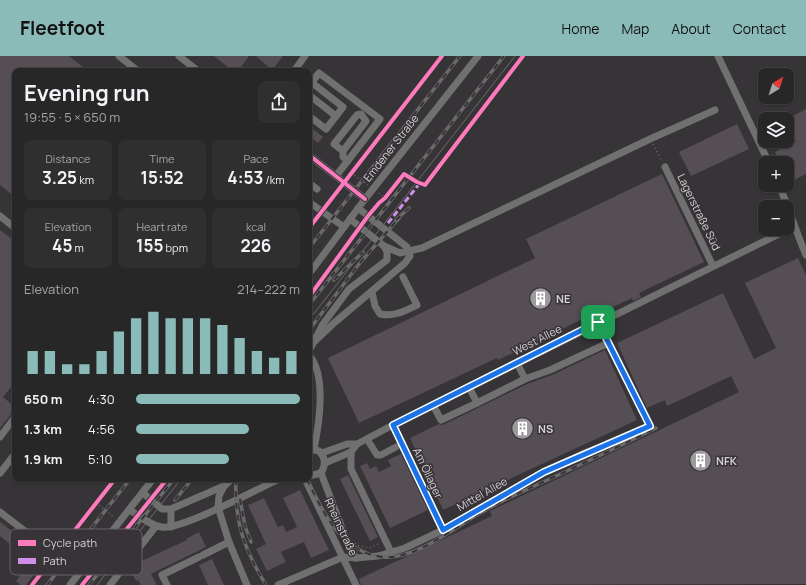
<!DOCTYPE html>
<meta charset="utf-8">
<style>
:root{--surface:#282728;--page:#302f30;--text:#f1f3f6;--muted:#a5a5a8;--line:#444445;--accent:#8bbbb9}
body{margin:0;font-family:Manrope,sans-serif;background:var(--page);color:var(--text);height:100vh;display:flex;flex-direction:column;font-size:15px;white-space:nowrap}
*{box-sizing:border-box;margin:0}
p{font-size:13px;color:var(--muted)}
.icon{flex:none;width:22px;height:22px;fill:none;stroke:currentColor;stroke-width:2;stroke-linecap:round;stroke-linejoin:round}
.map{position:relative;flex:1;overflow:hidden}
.panel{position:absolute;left:12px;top:12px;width:300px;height:414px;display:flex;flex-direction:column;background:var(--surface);border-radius:8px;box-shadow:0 1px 3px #0004,0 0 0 1px var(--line)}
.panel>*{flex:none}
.needle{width:26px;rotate:38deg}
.buttons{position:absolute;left:758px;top:12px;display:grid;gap:8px}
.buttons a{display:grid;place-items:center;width:36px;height:36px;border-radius:8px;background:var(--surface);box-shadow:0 1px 3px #0004,0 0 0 1px var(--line);font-size:20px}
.pin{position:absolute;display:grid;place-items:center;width:34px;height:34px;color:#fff;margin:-17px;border-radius:8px;box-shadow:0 2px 6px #0006}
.round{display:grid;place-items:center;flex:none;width:42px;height:42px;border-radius:8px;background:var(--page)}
.headline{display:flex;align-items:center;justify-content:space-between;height:68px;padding:0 12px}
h1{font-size:22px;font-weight:700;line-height:30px}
.metrics{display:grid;grid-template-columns:repeat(3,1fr);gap:6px;height:68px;padding:4px 12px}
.metrics div{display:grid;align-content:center;border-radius:8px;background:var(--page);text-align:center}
.metrics b{font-size:17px;font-weight:700}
.metrics small{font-size:11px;font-weight:400}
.metrics p{font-size:11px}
.chart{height:112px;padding:8px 12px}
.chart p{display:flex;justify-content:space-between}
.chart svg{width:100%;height:72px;margin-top:4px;stroke:var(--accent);stroke-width:6}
ul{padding:0 12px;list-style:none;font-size:13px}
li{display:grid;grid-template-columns:64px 48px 1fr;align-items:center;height:30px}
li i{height:10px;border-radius:5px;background:var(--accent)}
header{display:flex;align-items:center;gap:24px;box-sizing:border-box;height:56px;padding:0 20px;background:var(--accent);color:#111}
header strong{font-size:19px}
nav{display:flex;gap:22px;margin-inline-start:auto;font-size:14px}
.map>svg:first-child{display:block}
.building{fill:#554e55}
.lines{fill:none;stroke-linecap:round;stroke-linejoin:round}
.path{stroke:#706f70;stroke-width:1.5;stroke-dasharray:1 3;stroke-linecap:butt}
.minor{stroke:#717071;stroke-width:7}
.tram{stroke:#6b6a6b;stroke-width:1}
.rail-casing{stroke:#6b6a6b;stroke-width:3.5}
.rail{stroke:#373337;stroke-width:2;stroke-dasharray:6;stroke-linecap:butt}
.quiet{stroke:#ce8fe9;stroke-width:3;stroke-dasharray:6 3;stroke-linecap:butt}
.cycleway-casing{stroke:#373337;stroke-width:6}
.cycleway{stroke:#fd7abc;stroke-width:4}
.route-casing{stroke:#fff;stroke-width:8}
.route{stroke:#1a73e8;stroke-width:5}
.labels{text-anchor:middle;stroke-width:3;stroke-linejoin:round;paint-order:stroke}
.street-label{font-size:11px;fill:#d4d1d4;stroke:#373337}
.poi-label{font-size:11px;font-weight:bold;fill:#d4d1d4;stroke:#373337;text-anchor:start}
.key{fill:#373337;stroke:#666266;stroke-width:1}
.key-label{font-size:11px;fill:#d4d1d4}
</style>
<header>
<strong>Fleetfoot</strong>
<nav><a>Home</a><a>Map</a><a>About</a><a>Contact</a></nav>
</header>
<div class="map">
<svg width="806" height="529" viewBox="0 0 806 529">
<rect width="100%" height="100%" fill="#363436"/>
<g class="building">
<polygon points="0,0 69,0 88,15 15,15 15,141 0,129"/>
<polygon points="214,0 249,0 238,15 233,15"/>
<polygon points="256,0 283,0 272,14"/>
<polygon points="806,53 806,118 790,126 787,120 787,107 781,107 775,96 796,86 787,68 787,63"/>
<polygon points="737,68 749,93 691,120 679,96"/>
<polygon points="309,70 323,81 318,87 309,80"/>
<polygon points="662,118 704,206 639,237 641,241 633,245 632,242 598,258 597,256 498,304 497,302 359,367 328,302 535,202 526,183"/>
<polygon points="0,174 15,185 15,326 3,341 15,351 15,353 0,372"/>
<polygon points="798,202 806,219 806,528 361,529 359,523 492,460 490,455 739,336 731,320 667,350 665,344 647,352 617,287 723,237 754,303 776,292 745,227"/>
<polygon points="605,294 637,364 443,454 410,382 439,368 443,369 527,328 552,319"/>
<polygon points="401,398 428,454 390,472 360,410 367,407 370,413 376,410 379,416 391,410 388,404"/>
<polygon points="348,419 378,481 370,485 340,423"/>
<polygon points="300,434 329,494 311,502 304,486 281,496 286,506 267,515 256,493 266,488 248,449 264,442 278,471 283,469 286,476 297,471 283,442"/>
<polygon points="0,466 47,502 26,529 20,529 16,525 31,505 0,480"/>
<polygon points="199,476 206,491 151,518 157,529 141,529 138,524 136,525 130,512 131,510 187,484 186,483"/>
<polygon points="212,503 224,529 208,529 199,509"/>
</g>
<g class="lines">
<g class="path">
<polyline points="653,88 662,106"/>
<polyline points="351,117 368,129"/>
<polyline points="412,122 414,119"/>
<polyline points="420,127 423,125"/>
<polyline points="379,137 385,142"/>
<polyline points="96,447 115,462"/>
<polyline points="131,469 137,468 145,474"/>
<polyline points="355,487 359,490 369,492 380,487"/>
</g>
<g class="minor">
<polyline points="119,0 138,15"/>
<polyline points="179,0 198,15"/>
<polyline points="718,0 769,107"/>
<polyline points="294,15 305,0"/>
<polyline points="309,30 319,17 380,63 336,120"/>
<polyline points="309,39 336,60"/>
<polyline points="309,60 326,73 343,51 311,26"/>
<polyline points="343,95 334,88 357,59 361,58 366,65 343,95 343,101 348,105"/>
<polyline points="309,99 365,143"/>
<polyline points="665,111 713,210"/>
<polyline points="309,127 317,133"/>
<path d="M779,129c10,23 17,47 27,70"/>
<polyline points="309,146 344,171"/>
<polyline points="0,160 15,172"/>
<polyline points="384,190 400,197 422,192 650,83 715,54"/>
<polyline points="309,218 365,143 478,0"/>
<path d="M372,236l3,14 5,8c14,3 25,-3 37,-9l-14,-28"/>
<polyline points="315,285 334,267 405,207 410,200 407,191 358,152"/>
<polyline points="309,295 323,268 349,233 387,204 387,196 384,190 350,163"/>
<path d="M309,299c18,20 10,70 5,94"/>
<polyline points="525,323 550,314 608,287"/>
<polyline points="477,347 525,323 517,307"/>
<polyline points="433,349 441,364 477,347 469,331"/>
<polyline points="393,369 443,474"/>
<polyline points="0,381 15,361"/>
<polyline points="367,383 377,399 381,399 396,391"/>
<polyline points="351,396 351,413 391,496"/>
<polyline points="322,397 347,388 357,388"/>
<polyline points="325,407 351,396 357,388 393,369 793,171"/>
<polyline points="0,417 15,398"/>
<polyline points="321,417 350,493 356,502"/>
<path d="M309,420l12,-3c5,-8 5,-15 -2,-22l-10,-2"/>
<polyline points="305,423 356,529"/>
<polyline points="224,430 219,440 218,451 229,486 247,529"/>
<polyline points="143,437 162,453 171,453 224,430 232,423"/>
<polyline points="171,453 171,471"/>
<path d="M130,454c9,6 21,16 32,17 20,3 95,-38 117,-48"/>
<polyline points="0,456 80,517"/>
<polyline points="203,499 229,486"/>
<polyline points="70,529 153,423"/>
<polyline points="110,529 156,470"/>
<polyline points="167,529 162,519 199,501"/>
<polyline points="278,529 343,501 356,502 378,500 405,492 443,474 544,416 587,396 631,380 650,370 598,266"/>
</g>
<g class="tram">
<polyline points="309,264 515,0"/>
<polyline points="97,529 181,423"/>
</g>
<defs>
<g id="rail">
<polyline points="396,164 409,152"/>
<polyline points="309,192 460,0"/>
<polyline points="334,224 363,196"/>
<polyline points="309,249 504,0"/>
<polyline points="309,274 359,208 400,161"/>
<path d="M236,423c-2,42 8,70 30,106"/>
<path d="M307,423c16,34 35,74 76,78 33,3 73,-31 101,-46 18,-11 38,-19 57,-28 39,-18 77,-36 115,-55"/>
<polyline points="240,443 245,470 251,486"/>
<polyline points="175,444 192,423"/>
<polyline points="47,529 130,423"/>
<polyline points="89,529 174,423"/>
</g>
</defs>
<use href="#rail" class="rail-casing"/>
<use href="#rail" class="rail"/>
<polyline class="quiet" points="388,167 420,127"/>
<defs>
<g id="cycleway">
<polyline points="309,99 365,143"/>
<polyline points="309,172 442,0"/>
<polyline points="309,241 368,160 379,147 385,142 404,118 417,126 425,129 523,0"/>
<polyline points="32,529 115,423"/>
<polyline points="82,529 167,423"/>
</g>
</defs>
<use href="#cycleway" class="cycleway-casing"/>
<use href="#cycleway" class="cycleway"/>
</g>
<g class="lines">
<defs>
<polygon id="route" points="598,266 650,370 544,416 443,474 393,369"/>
</defs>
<use href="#route" class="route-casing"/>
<use href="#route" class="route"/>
</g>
<defs>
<symbol id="building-disc" viewBox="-11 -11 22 22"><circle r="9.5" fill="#9d9a9d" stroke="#373337"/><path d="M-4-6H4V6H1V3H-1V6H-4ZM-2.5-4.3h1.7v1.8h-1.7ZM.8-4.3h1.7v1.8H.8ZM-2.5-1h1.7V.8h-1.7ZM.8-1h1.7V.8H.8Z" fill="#fff"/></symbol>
</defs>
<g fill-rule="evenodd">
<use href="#building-disc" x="528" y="230" width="25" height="25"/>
<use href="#building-disc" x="510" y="360" width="25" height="25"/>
<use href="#building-disc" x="688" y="392" width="25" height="25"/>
</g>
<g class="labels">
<g class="street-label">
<text transform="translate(391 92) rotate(-52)" y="4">Emdener Straße</text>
<text transform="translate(699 156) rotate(64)" y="4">Lagerstraße Süd</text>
<text transform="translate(537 284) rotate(-27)" y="4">West Allee</text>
<text transform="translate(428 417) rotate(65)" y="4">Am Öllager</text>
<text transform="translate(482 438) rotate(-30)" y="4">Mittel Allee</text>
<text transform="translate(341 471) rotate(65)" y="4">Rheinstraße</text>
</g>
<g class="poi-label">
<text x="556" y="247">NE</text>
<text x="538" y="377">NS</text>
<text x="716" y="409">NFK</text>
</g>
</g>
<rect x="10" y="473" width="132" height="46" rx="6" class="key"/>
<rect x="18" y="484" width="18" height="6" fill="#fd7abc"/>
<rect x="18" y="502" width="18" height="6" fill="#ce8fe9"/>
<g class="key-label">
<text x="43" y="491">Cycle path</text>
<text x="43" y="509">Path</text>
</g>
</svg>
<div class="buttons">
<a><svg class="needle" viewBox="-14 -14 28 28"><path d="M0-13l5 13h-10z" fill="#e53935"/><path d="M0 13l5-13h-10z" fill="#a5a5a8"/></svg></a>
<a><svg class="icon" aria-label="layers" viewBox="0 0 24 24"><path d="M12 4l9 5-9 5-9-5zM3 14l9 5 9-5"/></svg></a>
<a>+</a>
<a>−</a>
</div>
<div class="pin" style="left:598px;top:266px;background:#1e9e55"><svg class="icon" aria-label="arrive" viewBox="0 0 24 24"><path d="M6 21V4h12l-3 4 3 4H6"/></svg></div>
<section class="panel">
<div class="headline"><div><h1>Evening run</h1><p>19:55 · 5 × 650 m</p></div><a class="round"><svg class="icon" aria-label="share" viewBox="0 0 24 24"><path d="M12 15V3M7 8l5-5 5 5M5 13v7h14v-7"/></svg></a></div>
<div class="metrics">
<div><p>Distance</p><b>3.25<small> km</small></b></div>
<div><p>Time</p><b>15:52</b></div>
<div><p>Pace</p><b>4:53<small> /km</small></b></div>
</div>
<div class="metrics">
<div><p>Elevation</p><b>45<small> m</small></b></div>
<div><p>Heart rate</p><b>155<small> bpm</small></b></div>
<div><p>kcal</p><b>226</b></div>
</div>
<div class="chart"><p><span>Elevation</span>214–222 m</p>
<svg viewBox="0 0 160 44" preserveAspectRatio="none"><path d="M5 44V30M15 44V30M25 44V38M35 44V38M45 44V30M55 44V18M65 44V10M75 44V6M85 44V10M95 44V10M105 44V10M115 44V14M125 44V22M135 44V30M145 44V34M155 44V30"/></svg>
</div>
<ul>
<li><b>650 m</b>4:30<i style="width:100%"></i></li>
<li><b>1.3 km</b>4:56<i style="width:69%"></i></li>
<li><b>1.9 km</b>5:10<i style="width:57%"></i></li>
</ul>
</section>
</div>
